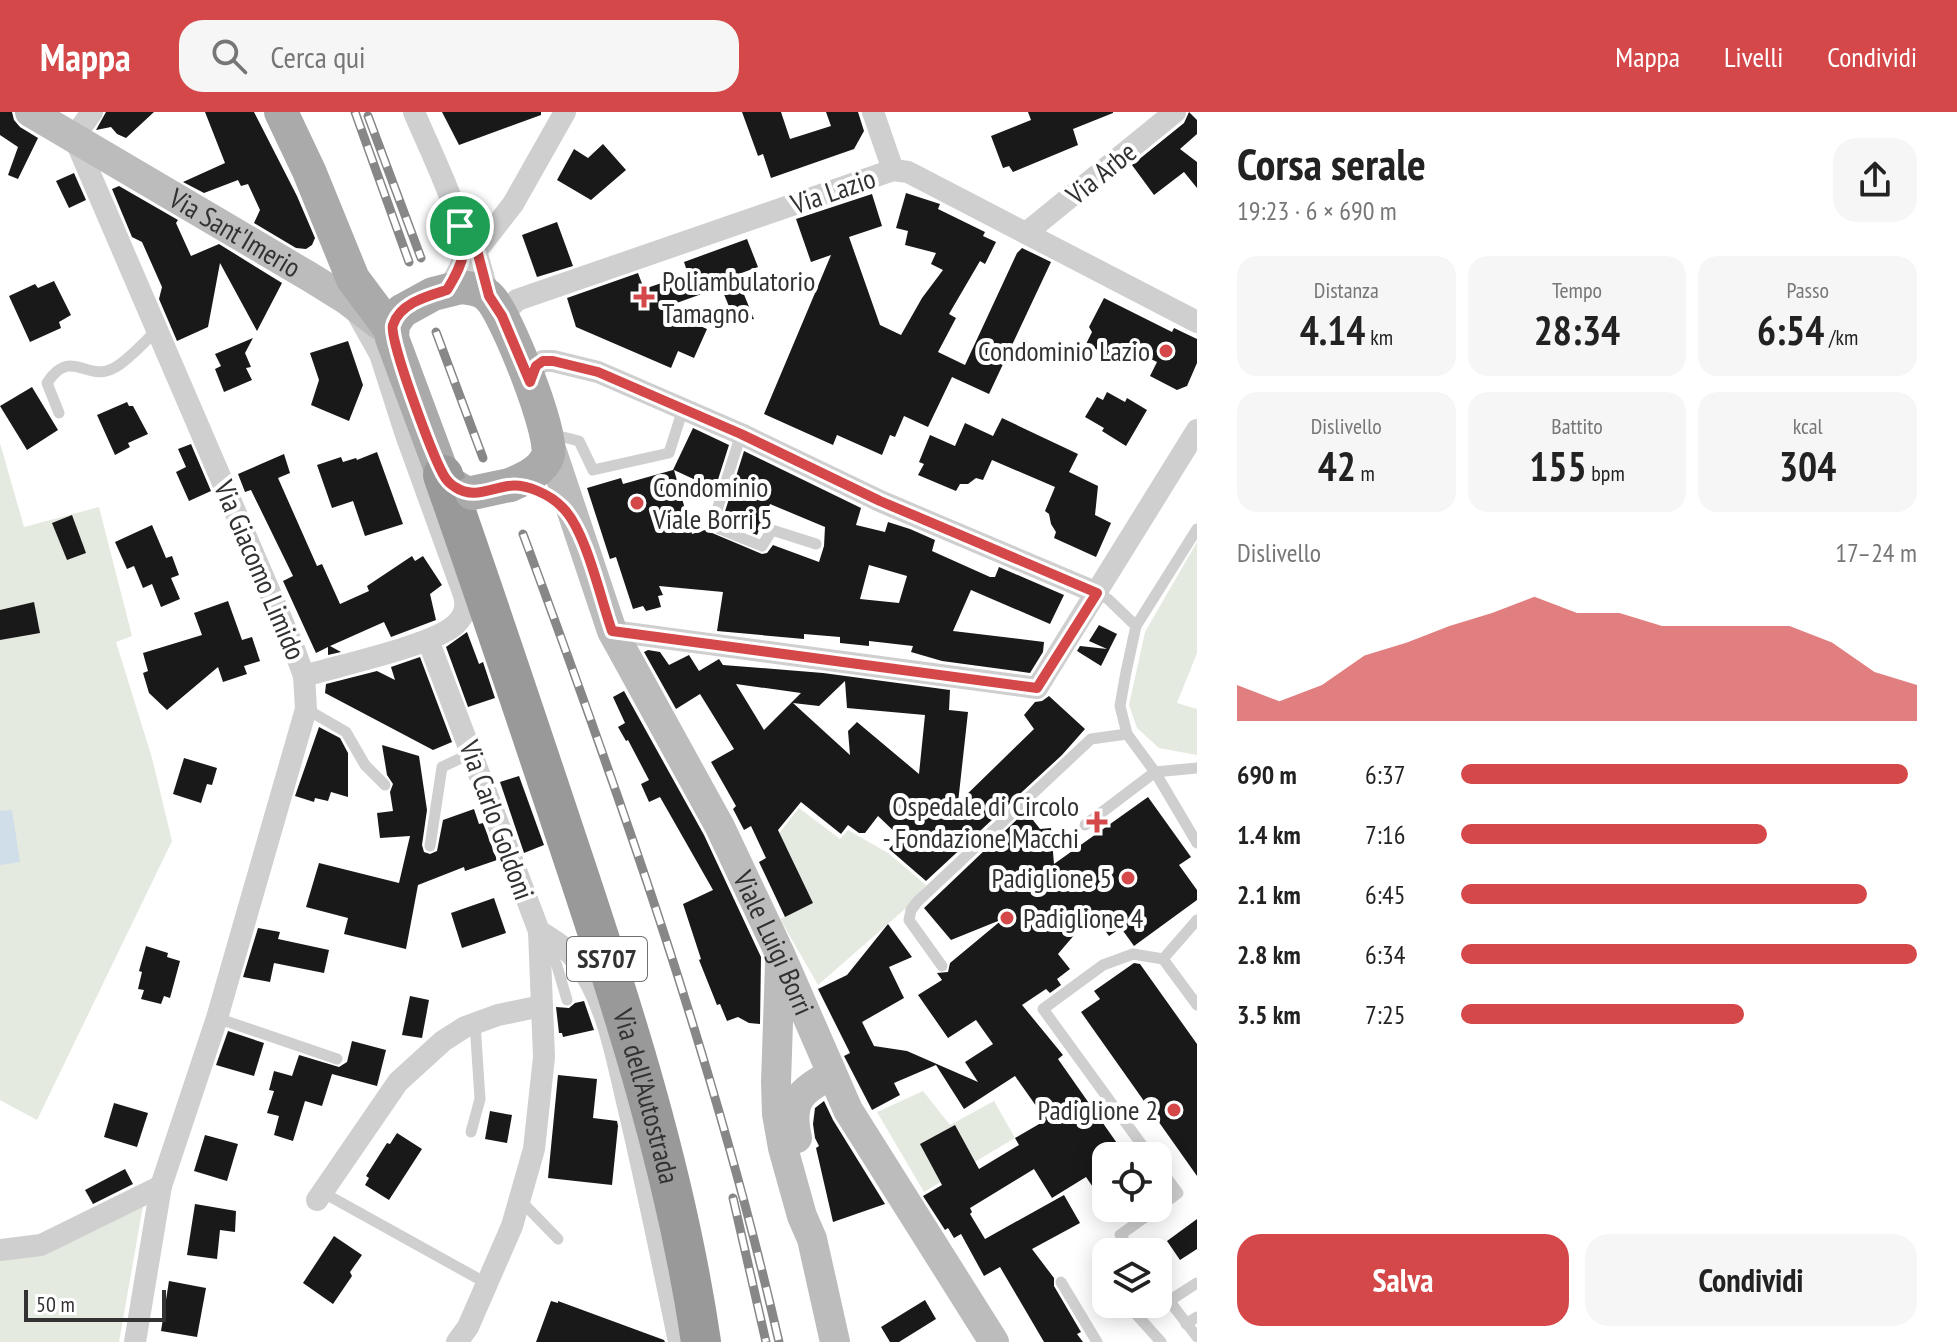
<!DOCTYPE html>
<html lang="it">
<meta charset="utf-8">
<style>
:root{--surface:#fff;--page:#f6f6f6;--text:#222;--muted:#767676;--accent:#d54849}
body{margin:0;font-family:"PT Sans Narrow",sans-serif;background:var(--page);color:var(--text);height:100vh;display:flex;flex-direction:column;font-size:30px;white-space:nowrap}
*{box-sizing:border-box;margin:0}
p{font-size:26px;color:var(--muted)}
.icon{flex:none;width:44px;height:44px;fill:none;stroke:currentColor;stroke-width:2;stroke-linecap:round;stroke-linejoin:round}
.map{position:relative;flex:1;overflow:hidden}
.side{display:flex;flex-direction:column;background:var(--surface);width:760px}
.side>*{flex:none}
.controls{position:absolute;left:1092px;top:1030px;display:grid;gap:16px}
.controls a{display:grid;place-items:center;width:80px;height:80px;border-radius:16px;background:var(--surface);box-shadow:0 4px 20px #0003;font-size:40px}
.scale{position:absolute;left:24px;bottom:20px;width:142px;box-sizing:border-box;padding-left:8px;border:4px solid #323232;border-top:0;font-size:22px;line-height:28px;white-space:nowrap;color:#323232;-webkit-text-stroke:6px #fff;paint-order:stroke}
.pin{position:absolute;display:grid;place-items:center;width:68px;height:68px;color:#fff;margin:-34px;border:4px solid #fff;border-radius:50%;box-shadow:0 2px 8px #0007}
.round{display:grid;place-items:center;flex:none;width:84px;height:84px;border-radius:24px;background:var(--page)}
.overview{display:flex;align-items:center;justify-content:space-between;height:136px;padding:0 40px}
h1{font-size:44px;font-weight:700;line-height:60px}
.stats{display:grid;grid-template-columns:repeat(3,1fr);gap:12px;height:136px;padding:8px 40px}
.stats div{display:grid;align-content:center;border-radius:20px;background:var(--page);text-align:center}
.stats b{font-size:40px;font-weight:700}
.stats small{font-size:22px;font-weight:400}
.stats p{font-size:22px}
.chart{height:224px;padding:16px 40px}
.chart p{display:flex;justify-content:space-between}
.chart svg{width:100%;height:144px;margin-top:8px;fill:var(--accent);opacity:.7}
.action{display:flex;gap:16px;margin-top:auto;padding:16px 40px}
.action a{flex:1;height:92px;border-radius:24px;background:var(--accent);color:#fff;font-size:32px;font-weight:700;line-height:92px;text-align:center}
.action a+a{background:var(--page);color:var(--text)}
ul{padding:0 40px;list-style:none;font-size:26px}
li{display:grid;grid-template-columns:128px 96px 1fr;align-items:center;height:60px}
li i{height:20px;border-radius:10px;background:var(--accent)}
header{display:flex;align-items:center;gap:48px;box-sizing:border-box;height:112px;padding:0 40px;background:var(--accent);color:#fff}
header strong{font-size:38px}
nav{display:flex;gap:44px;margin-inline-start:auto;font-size:28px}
.search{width:560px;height:72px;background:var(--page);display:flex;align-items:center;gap:20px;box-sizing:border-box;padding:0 28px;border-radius:24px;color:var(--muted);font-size:30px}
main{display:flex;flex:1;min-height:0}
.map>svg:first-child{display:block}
.green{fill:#e4eadf}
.water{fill:#d0deea}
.building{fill:#191919;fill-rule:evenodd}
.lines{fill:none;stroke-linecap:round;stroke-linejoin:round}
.lane{stroke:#cfcfcf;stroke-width:11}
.street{stroke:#cfcfcf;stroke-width:22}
.secondary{stroke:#bcbcbc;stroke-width:30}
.primary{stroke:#aaa;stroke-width:34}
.highway{stroke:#999;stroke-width:40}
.rail-casing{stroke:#878787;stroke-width:9}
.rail{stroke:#fff;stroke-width:6;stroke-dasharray:18;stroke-linecap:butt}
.primary-bridge{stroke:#aaa;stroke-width:34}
.route-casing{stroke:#fff;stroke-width:16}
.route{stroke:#d54849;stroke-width:10}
.poi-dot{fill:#d54849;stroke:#fff;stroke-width:3}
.labels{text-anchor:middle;stroke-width:8;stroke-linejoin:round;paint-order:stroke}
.shield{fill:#fff;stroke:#707070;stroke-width:2}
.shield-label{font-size:26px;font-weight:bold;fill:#323232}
.street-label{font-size:28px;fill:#323232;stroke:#fff}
.poi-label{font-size:28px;fill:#323232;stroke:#fff;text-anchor:end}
</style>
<header>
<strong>Mappa</strong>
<div class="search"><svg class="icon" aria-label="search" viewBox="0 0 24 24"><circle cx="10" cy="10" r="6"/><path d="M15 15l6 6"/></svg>Cerca qui</div>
<nav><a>Mappa</a><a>Livelli</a><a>Condividi</a></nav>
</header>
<main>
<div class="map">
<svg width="1197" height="1230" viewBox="0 0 1197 1230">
<rect width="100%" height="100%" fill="#fff"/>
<g class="green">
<polygon points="0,331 24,415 99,395 132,524 116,530 152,646 172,729 37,1008 0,988"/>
<polygon points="1197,430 1197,541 1177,591 1197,597 1197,643 1159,636 1137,616 1129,593 1145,520"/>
<polygon points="799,696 840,727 848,718 888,741 926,773 906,796 818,873 780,807 813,791 787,736 777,724"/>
<polygon points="923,979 950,1013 994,989 1015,1026 924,1080 877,1000"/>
<polygon points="143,1094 119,1230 0,1230 0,1146"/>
</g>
<polygon class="water" points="12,698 20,750 0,753 0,699"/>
<g class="building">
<polygon points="0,0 12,0 14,8 20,15 38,26 18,67 8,63 18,35 0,23"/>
<polygon points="106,0 154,0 126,26 117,22 111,15 96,18"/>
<polygon points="205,0 254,0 297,84 315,126 312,133 306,137 296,136 254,111 260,98 248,72 241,74 238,68 204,81 183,70 225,51"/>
<polygon points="442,0 541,0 541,3 459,33"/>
<polygon points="742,0 781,0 790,27 831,14 826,0 858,0 864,19 854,37 771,66 763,42 758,44"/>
<polygon points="1028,0 1113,0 1113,1 1073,17 1078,33 1013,60 1009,54 1003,56 991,24 1031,8"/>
<polygon points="1189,0 1197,8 1197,22 1180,37 1197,50 1197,76 1184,60 1154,83 1132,53 1184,11"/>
<polygon points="603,32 626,58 591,88 557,68 574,37 588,46"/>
<polygon points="74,61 86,88 69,96 56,69"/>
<polygon points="119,74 178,108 176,111 191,144 219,132 282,171 257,219 220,151 208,215 177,229 159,187 162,175 142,130 132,125 112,77"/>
<polygon points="906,81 940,92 938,97 985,120 983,124 996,130 985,152 980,149 949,202 956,206 938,240 965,253 1017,141 1022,136 1051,150 989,282 952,265 928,315 904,304 895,325 890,323 882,343 837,323 833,333 764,302 831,143 811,150 796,107 872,82 882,114 849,125 880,213 901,223 922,186 943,158 931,152 936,141 905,133 908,119 896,116"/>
<polygon points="557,110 573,154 537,165 522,123"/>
<polygon points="747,127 758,155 736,163 754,207 735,209 721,175 660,197 707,217 694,246 678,239 671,256 576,215 567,186 638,161 644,177 688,162 684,150"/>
<polygon points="54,169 71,203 59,210 61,216 30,230 9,184 35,172 38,176"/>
<polygon points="1104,186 1172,220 1174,216 1197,227 1197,251 1187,274 1177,278 1150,264 1157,250 1120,232 1113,246 1086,232 1092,220 1089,215"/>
<polygon points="253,226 245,241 251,255 246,256 252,268 224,280 215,257 221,254 215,242"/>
<polygon points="348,229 363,273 349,309 311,293 319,268 310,241"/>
<polygon points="32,275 58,318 27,338 0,294"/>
<polygon points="1107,280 1125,290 1127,286 1147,298 1126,334 1102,319 1104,316 1085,305 1097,285 1103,288"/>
<polygon points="127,290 129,294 133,294 148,322 128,331 130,335 115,343 97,303"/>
<polygon points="1002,306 1078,342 1069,360 1098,374 1095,403 1111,411 1096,445 1054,426 1056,420 1051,412 1049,402 1045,399 1055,375 992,348 983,368 976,366 968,372 960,372 956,379 918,363 924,352 919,350 930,323 955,334 965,311 993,324"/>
<path d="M693,316l36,17 -14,44 -41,-19 18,64 13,-4 57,24 5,-1 6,-8 46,17 5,-16 1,-19 -55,-23 -13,31 -35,-14 22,-70 117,57 -5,17 29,7 3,-10 22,7 25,11 -3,11 58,26h5l4,-10 65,28 -14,29 -79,-34 -18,41 91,11 -1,10 -13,21 -88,-12 -31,-9 2,-6 -44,-5v5l-29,-3v-6l-36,-3v5l-87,-8 6,-39 -64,-6 4,9 -5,1 3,11 -15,4 -3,-5 -10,3 -17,-52 -6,2 -23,-71 34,-10 2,6 50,-14zM869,453l38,11 -8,27 -39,-4z"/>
<polygon points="191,332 211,379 189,389 176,360 186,355 178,337"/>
<polygon points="377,340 403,412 365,424 353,389 332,396 317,353 341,345 343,350 356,346 357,348"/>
<polygon points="284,342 290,361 278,366 317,454 322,452 340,492 369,479 367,474 412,444 415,449 423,444 442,473 430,482 436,508 391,525 384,510 330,534 341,540 328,543 328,535 316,541 283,469 293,464 251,378 245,380 238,362"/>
<polygon points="72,403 86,441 67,448 52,411"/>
<polygon points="152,413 166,446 172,444 179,463 171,466 180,487 161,495 152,472 143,476 134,454 127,457 115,430"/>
<polygon points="228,489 242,528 252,525 260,549 244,554 247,562 223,570 218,555 167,598 149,581 143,561 148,559 143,541 202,523 194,501"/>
<polygon points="34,490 40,521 0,528 0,498"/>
<polygon points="1099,513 1117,522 1101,554 1077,539 1080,534 1107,537 1089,529"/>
<polygon points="467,520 479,552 483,550 495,586 468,595 446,535"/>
<path d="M648,538l12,2 9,13 20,-10 10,16 20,-12 4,6 100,8 127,17 -1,20 19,2 -10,91 76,-74 -10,-14 11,-13 7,-1 7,-5 36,33 -23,26 -136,126 -37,-32 11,-12 -22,-21 -13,17h-6l-11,-8 -7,9 -40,-32 -23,28 35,73 -28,14 -26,-55 7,-4 -15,-32 -7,4 -11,-21 3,-3 -25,-44 23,-13 -34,-55 -24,15 -32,-57zM845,569l2,27 78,7 -6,59 -62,-52 -9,9 2,24 -57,-52 26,3zM736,572l65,9 -37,37z"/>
<polygon points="420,545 452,630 433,638 325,581 326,572 377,559 395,568 391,555"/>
<polygon points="624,579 704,723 761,845 760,912 749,911 738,905 727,909 720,892 717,893 699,848 701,847 683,792 713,778 660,685 649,690 641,672 649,668 628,628 626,629 618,615 625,611 613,585"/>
<polygon points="319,615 340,626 348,641 348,685 331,680 328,689 315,686 314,690 295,684"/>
<polygon points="382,633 419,644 427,698 422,733 424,740 430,742 437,739 443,708 474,697 479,712 483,711 497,748 465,759 464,755 418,773 406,837 344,822 348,806 306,795 319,751 399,771 410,724 380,726 377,701 393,699 390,680 393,672 387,663"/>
<polygon points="184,646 217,656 212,673 207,672 201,691 173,682"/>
<polygon points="519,664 544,733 524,741 500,670"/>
<polygon points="1148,685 1191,745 1179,753 1197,778 1197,788 1134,834 1121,816 1109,824 1093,801 1058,842 1070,857 1057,867 1061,873 1050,881 1046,877 1022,893 1063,943 1058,947 1126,1044 1106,1044 1106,1094 1086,1065 1052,1086 1034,1057 970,1096 972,1100 970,1102 985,1127 1064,1083 1080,1111 1032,1137 1054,1166 1054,1174 1081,1220 1077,1222 1083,1230 1044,1230 1000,1155 984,1164 961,1122 954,1126 948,1116 945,1118 923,1084 942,1073 920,1032 955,1013 979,1057 1019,1033 1015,1026 1046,1008 1015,964 964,997 936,953 894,971 900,983 872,998 844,944 850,941 818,877 847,863 888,812 912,845 889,855 904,886 862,910 874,934 907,939 978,970 965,950 993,932 976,908 948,926 918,883 942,868 937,861 948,860 950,851 1003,807 951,828 924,796 1026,699 1040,717 1051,716 1054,752"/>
<polygon points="494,786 506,821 462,836 451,801"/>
<polygon points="258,816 280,820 278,827 329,838 324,861 274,851 270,870 243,865"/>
<polygon points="146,834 168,841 167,845 180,849 170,886 164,884 161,892 141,887 144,878 138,877 142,860 139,859"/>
<polygon points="1134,851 1140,852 1197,932 1197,1064 1081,900 1100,887 1094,879"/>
<polygon points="410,884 429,888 422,926 402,923"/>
<polygon points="584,889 594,918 563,925 562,921 559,921 556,895 569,896 575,891"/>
<polygon points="228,919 264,931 254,964 216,953"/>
<polygon points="352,929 386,938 377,974 332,962 322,994 305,989 293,1029 274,1023 279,1004 267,1001 274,979 269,978 274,959 292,964 299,943 339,955 347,950"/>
<polygon points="558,963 597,967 593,1006 617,1009 618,1014 612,1073 548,1066"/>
<polygon points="824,989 833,1008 885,1092 833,1110 816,1036 819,1034 815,1026 813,1012 815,996"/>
<polygon points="114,991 148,1001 137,1035 104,1025"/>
<polygon points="490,999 512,1003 507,1031 485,1027"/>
<polygon points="397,1021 422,1037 389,1088 365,1073 369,1066 366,1064 387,1031 390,1032"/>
<polygon points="205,1023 238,1032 227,1069 194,1059"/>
<polygon points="125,1057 133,1072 93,1092 85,1078"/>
<polygon points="195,1092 236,1099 235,1120 220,1118 217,1147 187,1143"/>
<polygon points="1197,1107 1197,1137 1180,1148 1167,1129"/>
<polygon points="334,1124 362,1143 350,1160 352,1164 333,1192 303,1171"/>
<polygon points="169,1169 206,1176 197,1225 161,1219"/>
<polygon points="925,1188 936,1207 899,1230 890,1230 881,1215"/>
<polygon points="551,1189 558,1191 558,1189 664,1228 665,1230 536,1230"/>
</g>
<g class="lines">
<g class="lane">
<path d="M59,301l-12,-30c24,-37 40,0 67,-15 15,-8 30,-26 43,-38"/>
<polyline points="551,322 579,329 593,358 669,341 683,297"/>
<polyline points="741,322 712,414 762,434 772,418 816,432"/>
<polyline points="1197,417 1136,514 1126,560 1120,594 1127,622 1155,660 1197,656"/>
<polyline points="1097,481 1108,487 1136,514"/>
<polyline points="306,597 346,620 365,653 385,673"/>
<polyline points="1085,713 1155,660 1197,731"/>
<polyline points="430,734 442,655 472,641"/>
<polyline points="546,829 557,854 567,888"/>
<polyline points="1163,847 1197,808"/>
<polyline points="942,854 909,808 911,798 918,789 1091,627 1127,622"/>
<polyline points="217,906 337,947"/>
<polyline points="471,1020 480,987 475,911"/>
<polyline points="1150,1044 1043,897 1103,853 1133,842 1163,847 1197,893"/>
<polyline points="1158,1054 1178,1081 1158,1096"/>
<polyline points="322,1080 486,1171"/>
<polyline points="520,1088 558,1127"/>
<polyline points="1133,1140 1120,1123 1158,1096"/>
<polyline points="1106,1158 1106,1161"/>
<polyline points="1061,1170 1097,1230"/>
<polyline points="1158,1174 1197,1225"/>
<polyline points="1169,1189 1197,1171"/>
<polyline points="1127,1192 1161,1230"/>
<polyline points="1186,1212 1197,1205"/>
</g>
<g class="street">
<polyline points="92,0 74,25 293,534 304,564 306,597 217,906 161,1074 135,1230"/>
<path d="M414,0c11,27 54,115 51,139 -1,14 -11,28 -18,39"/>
<polyline points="873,0 893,58"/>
<polyline points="1026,121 1175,0"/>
<polyline points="472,125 489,184"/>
<polyline points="478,137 513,92 565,0"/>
<polyline points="502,204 517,188 893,58 908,60 1197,210"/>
<polyline points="530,270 536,254 543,249 553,249 598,260 741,322 880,389 1097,481"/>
<polyline points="612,519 1037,576 1197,318"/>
<polyline points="428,528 539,819 544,945 534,1037 512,1114 468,1215 457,1230"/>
<path d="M304,564c33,-10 131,-31 152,-52 9,-9 11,-17 8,-29l-59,-163 -25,-78 -23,-41"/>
<path d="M539,819c14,9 28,17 38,30 31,41 40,100 52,149 18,77 34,154 50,232"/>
<polyline points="317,1088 398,970 443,929 465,915 498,903 541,894"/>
<polyline points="0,1138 41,1133 161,1074"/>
</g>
<g class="secondary">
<path id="s1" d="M30,0l280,165 37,23 34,26"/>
<path id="s2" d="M549,331l63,188 108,196 60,127 68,156 146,232"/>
<polyline points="780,852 776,970 777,1002 783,1036 802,1104 812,1127 835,1230"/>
<path d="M797,1026c-8,-36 2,-47 34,-63"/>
</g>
<g class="primary">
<polyline points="281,0 309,59 353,167 391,218"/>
<path d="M461,175c12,2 21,2 29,11 16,16 64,136 58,157 -5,16 -24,24 -38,30"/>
<polyline points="402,199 393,212 392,226 443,363 449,371 464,380"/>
</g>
<path class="highway" id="s3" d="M443,363c43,122 84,245 125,368 55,164 108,328 133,499"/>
<defs>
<g id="rail">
<polyline points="355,0 409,150"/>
<polyline points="368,4 421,146"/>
<polyline points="436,220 483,346"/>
<path d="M523,422c98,265 193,532 256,808"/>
<polyline points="733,1086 766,1230"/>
</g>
</defs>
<use href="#rail" class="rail-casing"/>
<use href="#rail" class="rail"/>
<g class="primary-bridge">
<polyline points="402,199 433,182 461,175"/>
<polyline points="472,381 510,373"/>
</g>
</g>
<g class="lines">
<defs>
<path id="route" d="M454,97l20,30 15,57 13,20 28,66 6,-16 7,-5h10l45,11 143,62 139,67 217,92 -60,95 -425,-57c-12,-34 -26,-100 -49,-123 -12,-13 -37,-25 -55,-22 -19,3 -35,13 -53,1 -5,-3 -9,-7 -12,-13 -10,-18 -55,-136 -50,-149 7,-22 35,-29 54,-35 20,-33 22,-45 7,-81z"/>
</defs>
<use href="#route" class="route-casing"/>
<use href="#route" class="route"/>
</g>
<g class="poi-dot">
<path d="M640 173h8v8h8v8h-8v8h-8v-8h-8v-8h8z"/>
<circle cx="1166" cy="239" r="8"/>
<circle cx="637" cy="391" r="8"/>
<path d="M1093 698h8v8h8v8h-8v8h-8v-8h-8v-8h8z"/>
<circle cx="1128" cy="766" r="8"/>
<circle cx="1007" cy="806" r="8"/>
<circle cx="1174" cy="998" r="8"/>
</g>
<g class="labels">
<rect class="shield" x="567" y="825" width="80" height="44" rx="6"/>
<g class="shield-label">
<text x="607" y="856">SS707</text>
</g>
<g class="street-label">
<text transform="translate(1101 61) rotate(-39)" y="10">Via Arbe</text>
<text transform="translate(833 79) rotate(-19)" y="10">Via Lazio</text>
<text dy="10" stroke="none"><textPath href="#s1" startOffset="238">Via Sant'Imerio</textPath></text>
<text transform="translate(260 458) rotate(67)" y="10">Via Giacomo Limido</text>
<text transform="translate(497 708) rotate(70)" y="10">Via Carlo Goldoni</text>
<text dy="10" stroke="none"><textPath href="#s2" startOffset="550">Viale Luigi Borri</textPath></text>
<text dy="10" stroke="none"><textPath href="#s3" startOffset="654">Via dell'Autostrada</textPath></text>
</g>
<g class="poi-label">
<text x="662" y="179" text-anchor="start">Poliambulatorio<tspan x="662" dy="32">Tamagno</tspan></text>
<text x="1150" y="249">Condominio Lazio</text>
<text x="653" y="385" text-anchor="start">Condominio<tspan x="653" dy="32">Viale Borri 5</tspan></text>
<text x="1079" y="704">Ospedale di Circolo<tspan x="1079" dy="32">- Fondazione Macchi</tspan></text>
<text x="1112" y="776">Padiglione 5</text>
<text x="1023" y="816" text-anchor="start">Padiglione 4</text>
<text x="1158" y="1008">Padiglione 2</text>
</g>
</g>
</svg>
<div class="controls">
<a><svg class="icon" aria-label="locate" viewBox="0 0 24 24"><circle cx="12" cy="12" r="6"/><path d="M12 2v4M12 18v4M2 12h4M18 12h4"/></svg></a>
<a><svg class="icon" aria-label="layers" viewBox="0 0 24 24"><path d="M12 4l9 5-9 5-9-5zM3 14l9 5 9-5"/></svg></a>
</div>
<div class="scale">50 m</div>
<div class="pin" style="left:460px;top:114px;background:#1e9e55"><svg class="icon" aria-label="arrive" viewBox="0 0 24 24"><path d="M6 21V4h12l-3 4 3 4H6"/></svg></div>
</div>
<section class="side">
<div class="overview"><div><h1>Corsa serale</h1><p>19:23 · 6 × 690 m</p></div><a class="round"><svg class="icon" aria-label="share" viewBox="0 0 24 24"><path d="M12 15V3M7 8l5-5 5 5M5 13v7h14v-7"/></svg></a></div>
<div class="stats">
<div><p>Distanza</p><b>4.14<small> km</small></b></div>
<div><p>Tempo</p><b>28:34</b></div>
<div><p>Passo</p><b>6:54<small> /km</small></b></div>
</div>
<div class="stats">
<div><p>Dislivello</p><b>42<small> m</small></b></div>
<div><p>Battito</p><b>155<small> bpm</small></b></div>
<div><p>kcal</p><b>304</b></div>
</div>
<div class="chart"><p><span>Dislivello</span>17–24 m</p>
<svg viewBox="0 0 160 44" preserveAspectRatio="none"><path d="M0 44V33L10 38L20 33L30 24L40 20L50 15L60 11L70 6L80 11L90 11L100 15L110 15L120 15L130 15L140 20L150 29L160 33V44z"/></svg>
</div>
<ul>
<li><b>690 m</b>6:37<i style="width:98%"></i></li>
<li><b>1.4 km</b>7:16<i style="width:67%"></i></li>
<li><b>2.1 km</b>6:45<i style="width:89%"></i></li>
<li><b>2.8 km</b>6:34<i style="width:100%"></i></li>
<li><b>3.5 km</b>7:25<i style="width:62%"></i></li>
</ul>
<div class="action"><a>Salva</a><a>Condividi</a></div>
</section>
</main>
